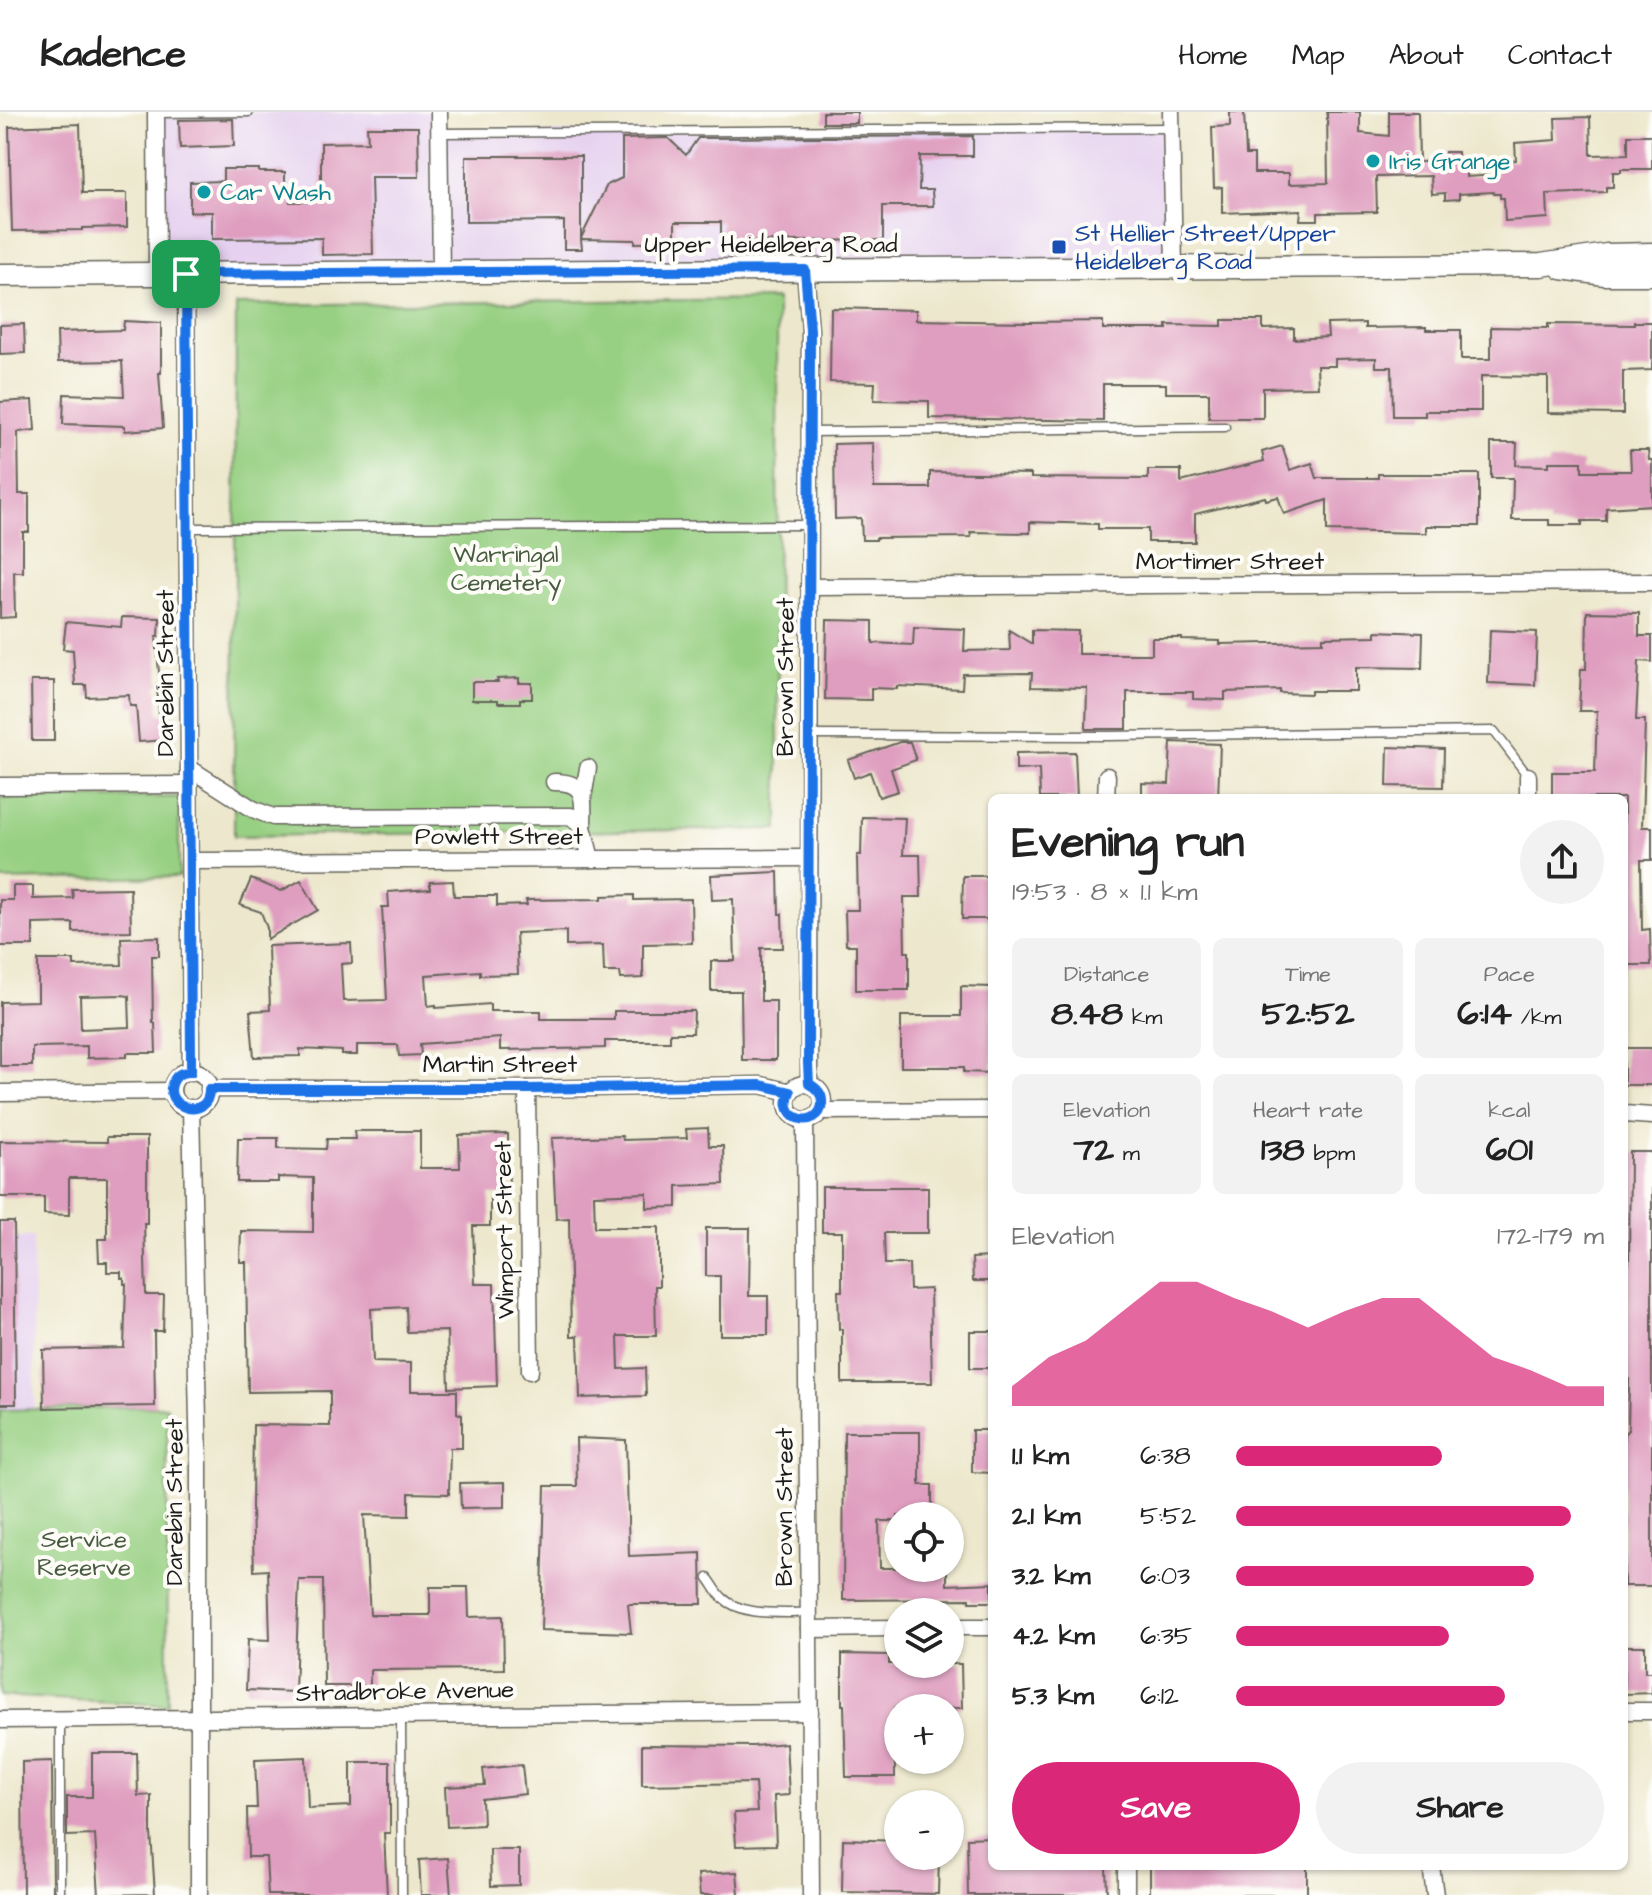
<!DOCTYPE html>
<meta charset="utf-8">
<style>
:root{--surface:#fff;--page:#f2f2f2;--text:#222;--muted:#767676;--line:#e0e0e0;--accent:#db2777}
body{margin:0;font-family:"Architects Daughter",sans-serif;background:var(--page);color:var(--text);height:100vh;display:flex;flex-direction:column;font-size:30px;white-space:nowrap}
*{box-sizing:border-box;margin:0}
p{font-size:26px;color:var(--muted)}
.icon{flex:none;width:44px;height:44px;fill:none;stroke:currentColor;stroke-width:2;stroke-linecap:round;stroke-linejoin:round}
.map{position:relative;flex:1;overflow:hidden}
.side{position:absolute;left:988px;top:682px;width:640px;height:1076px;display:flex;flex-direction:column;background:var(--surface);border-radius:12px;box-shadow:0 2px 6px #0004}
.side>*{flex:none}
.controls{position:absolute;left:884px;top:1390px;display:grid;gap:16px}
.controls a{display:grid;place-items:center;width:80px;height:80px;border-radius:50%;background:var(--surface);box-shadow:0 2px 6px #0004;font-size:40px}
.pin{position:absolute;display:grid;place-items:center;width:68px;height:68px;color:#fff;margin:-34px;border-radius:16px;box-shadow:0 4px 12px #0006}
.round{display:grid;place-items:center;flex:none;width:84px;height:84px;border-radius:42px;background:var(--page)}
.summary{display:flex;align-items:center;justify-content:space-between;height:136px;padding:0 24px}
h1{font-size:44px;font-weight:800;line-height:60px}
.figures{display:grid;grid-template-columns:repeat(3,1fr);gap:12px;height:136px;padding:8px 24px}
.figures div{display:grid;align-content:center;border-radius:12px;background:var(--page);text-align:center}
.figures b{font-size:34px;font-weight:800}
.figures small{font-size:22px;font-weight:400}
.figures p{font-size:22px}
.chart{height:224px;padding:16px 24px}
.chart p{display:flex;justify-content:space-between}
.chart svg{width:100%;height:144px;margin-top:8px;fill:var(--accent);opacity:.7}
.cta{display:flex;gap:16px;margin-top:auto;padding:16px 24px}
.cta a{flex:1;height:92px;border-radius:48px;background:var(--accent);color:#fff;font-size:32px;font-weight:800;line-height:92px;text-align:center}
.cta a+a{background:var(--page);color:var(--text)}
ul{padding:0 24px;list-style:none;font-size:26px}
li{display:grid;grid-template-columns:128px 96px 1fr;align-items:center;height:60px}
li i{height:20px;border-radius:10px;background:var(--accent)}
header{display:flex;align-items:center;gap:48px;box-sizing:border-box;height:112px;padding:0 40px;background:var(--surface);border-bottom:2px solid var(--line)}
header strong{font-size:38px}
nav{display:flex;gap:44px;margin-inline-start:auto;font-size:28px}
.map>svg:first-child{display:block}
.built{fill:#e6d2f0}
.green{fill:#98d083;stroke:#5a7650;stroke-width:2}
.building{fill:#df9dbf;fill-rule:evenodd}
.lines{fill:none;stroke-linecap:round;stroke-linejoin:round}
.service-casing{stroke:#65635a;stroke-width:11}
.minor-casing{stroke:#65635a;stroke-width:19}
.secondary-casing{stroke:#65635a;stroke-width:25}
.service{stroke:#fff;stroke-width:8}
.minor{stroke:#fff;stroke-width:16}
.secondary{stroke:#fff;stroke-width:22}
.route-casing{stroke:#fff;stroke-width:16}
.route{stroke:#1a73e8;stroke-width:10}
.culture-dot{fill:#0f9aa8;stroke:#fdfcf7;stroke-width:3}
.transit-dot{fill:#1a4fb4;stroke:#fdfcf7;stroke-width:3}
.labels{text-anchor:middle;stroke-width:8;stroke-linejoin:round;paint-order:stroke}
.culture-label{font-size:24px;fill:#0d838f;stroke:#fdfcf7;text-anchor:start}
.transit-label{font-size:24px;fill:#164399;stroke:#fdfcf7;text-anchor:start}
.street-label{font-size:24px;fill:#1c1c1c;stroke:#fdfcf7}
.park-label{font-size:24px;fill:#475b40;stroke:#fdfcf7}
</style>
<header>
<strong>Kadence</strong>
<nav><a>Home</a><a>Map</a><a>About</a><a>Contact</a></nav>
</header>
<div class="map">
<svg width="1652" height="1783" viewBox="0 0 1652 1783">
<rect width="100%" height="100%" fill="#fdfcf7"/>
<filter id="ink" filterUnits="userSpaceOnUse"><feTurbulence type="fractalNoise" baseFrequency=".0125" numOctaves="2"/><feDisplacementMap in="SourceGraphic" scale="16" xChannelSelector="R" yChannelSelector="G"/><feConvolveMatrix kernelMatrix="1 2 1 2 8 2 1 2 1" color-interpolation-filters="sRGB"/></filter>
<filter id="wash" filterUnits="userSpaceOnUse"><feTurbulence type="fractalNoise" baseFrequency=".006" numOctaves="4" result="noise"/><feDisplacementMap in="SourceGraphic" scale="32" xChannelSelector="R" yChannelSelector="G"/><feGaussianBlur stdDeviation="1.8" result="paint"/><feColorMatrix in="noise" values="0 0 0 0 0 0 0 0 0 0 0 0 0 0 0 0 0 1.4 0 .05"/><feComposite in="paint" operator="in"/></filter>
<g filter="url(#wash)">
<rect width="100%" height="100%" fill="#ede8cd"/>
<g class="built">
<polygon points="249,0 439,0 440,21 1171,16 1174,155 157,162 156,1"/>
<polygon points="0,1125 33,1125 35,1297 0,1298"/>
</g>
<g class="green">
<polygon points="777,187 778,717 234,724 236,193"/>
<polygon points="179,685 179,765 0,768 0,686"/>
<polygon points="167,1294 168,1593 0,1584 0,1298"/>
</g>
<g id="blocks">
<g class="building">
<rect x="823" y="0" width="34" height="11"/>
<polygon points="1230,0 1244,0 1246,43 1254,43 1254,61 1289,61 1289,72 1328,71 1327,0 1360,0 1360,21 1389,24 1389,0 1418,0 1419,50 1445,49 1445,40 1458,40 1458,48 1466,48 1466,65 1496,63 1495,49 1516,48 1515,31 1556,28 1555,6 1590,5 1591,43 1628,42 1628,23 1652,23 1652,57 1621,57 1621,60 1613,60 1613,75 1606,75 1606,80 1547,82 1548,106 1505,109 1504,86 1500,86 1500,82 1494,82 1493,80 1459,82 1459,87 1445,88 1445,81 1432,82 1431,64 1376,65 1377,100 1318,101 1318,108 1300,108 1301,98 1222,101 1222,75 1214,76 1212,15 1230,14"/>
<polygon points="233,7 234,34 180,36 179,8"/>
<polygon points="80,12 82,81 127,81 127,115 82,116 82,118 12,119 9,15"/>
<polygon points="367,15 418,15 419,65 371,65 373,142 322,143 322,126 212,127 212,100 190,100 190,70 223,69 223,57 259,57 259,60 285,60 285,78 289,78 290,90 321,89 321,31 368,30"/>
<polygon points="973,24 973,44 920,44 919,78 932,78 933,94 883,94 883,128 721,130 721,110 675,110 675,130 635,131 635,128 581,127 582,137 564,137 564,109 466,110 466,44 581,44 581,126 607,73 622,66 622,27 668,26 686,43 698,26"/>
<polygon points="831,196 916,198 916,208 1028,210 1103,209 1103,217 1167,217 1167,213 1222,214 1222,208 1263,208 1263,217 1294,216 1294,227 1328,225 1327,212 1365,211 1365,216 1426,215 1426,218 1461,218 1461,247 1491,247 1491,215 1548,216 1548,212 1634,213 1634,210 1652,210 1652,258 1623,259 1623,302 1548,301 1548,265 1481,264 1481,299 1425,299 1425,304 1393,304 1392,255 1376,255 1376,246 1335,247 1335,254 1317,254 1318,275 1263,276 1263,306 1209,306 1209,281 1166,281 1166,272 1103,272 1103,309 929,306 929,289 874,288 875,271 830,270"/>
<polygon points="124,209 161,211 161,261 159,261 163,316 125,319 125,314 63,312 64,282 124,284 122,249 58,250 57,220 123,218"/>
<polygon points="24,212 25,241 0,242 0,213"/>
<polygon points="33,288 35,318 18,320 19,382 29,382 29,420 23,420 23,460 14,460 15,505 0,506 0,290"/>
<polygon points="873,331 874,376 930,376 930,360 1031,362 1031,366 1148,367 1148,358 1181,358 1181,370 1264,349 1262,340 1282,334 1290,358 1312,351 1317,366 1378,366 1378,362 1479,362 1479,414 1426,414 1426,421 1327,419 1327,388 1284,402 1278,385 1266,388 1265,385 1195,402 1195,430 1148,430 1148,417 1098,417 1098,412 1030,410 1030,421 970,420 971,425 876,426 876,428 862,428 861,406 835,407 834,332"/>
<polygon points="1491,331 1517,331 1516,353 1549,354 1549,350 1582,350 1582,359 1631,359 1630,338 1648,338 1649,348 1652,348 1652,393 1606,396 1606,409 1582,409 1582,413 1549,413 1549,408 1512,408 1513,366 1491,366"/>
<polygon points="1587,500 1639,501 1639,524 1652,524 1652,550 1639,549 1636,608 1645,608 1642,715 1652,715 1652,748 1641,748 1642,818 1650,817 1651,853 1624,853 1624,686 1552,686 1552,660 1595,660 1597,599 1579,599 1581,557 1586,557"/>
<polygon points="122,505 160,506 159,524 156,524 160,573 157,573 159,602 165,601 167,628 139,630 136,594 130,594 129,583 87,585 86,573 75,573 73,538 63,537 66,510 121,515"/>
<polygon points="827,508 873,509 873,531 913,533 914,515 965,517 964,539 1010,538 1009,518 1032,532 1032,518 1078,519 1078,542 1152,542 1152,526 1182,526 1182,528 1220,529 1220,532 1323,530 1323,525 1376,524 1376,519 1423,521 1422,556 1356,555 1356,579 1311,579 1311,582 1280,581 1280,578 1225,580 1225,588 1193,587 1193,580 1127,580 1127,617 1086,617 1087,576 1031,575 1032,561 963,562 962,577 897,574 897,577 871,576 871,588 825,587"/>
<polygon points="1490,518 1537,520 1535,573 1488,571"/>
<polygon points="519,566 519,571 532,571 532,587 520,587 520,591 498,591 498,588 472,588 472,570 498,570 497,567"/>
<polygon points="31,569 54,569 54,629 32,629"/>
<polygon points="900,630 910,630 916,648 891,657 898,679 879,685 870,660 854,666 848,648"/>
<polygon points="1171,630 1220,632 1218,686 1142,686 1142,671 1169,672"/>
<polygon points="1388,635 1444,637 1443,675 1387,674"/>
<polygon points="1075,640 1077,686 1040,686 1039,657 1016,658 1016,641"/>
<polygon points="862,705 905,706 903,743 920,743 921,785 904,785 905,840 909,840 909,878 856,878 856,833 846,833 845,798 858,798 857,743 861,743"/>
<polygon points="778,760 779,802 782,802 783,836 761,836 761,889 776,889 776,948 742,948 741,879 711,879 711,849 735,849 733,787 712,788 711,763"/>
<polygon points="963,764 992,764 992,807 962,807"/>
<polygon points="251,767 281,779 301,768 318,798 267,827 267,816 261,800 240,793"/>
<polygon points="453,769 454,784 497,784 497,794 527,793 526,788 602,787 602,784 634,783 634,788 691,787 692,831 643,832 643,866 621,867 620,860 604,860 603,833 566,834 566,819 516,821 518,862 480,863 480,859 426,863 428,894 436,893 436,896 490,892 490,899 541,899 541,907 614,907 614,899 694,899 693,921 670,921 670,929 605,929 605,936 500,938 500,926 420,932 421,943 399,944 398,933 357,933 357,943 342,943 342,939 300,937 300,944 254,945 250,899 270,898 268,834 351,831 352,851 341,852 343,889 387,888 382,795 389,795 388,780 430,777 430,770"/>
<polygon points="13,774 33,774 33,787 73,786 72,777 130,776 131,819 73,820 73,811 33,812 33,834 0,834 0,788 13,788"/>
<path d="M159,825v19h-7l1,67h2l1,30h-29v4l-40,1v-12l-55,1v19h-32v-64l38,-1v-41h36v6l48,-1 -1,-27zM122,883l7,1 1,31 -49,2 -1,-33z"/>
<polygon points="961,874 992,875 992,961 964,960 964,955 901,955 901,904 961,904"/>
<rect x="1624" y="936" width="28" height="37"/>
<polygon points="708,1016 709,1034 723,1034 724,1072 677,1074 677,1095 647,1096 647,1081 594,1083 595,1115 659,1115 659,1174 655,1174 656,1224 618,1224 619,1257 645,1256 646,1284 580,1286 578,1224 571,1224 569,1106 556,1107 552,1026 622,1024 623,1028 687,1026 686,1017"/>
<polygon points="354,1019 420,1019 420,1056 460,1056 459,1023 508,1022 509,1083 490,1083 490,1114 473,1114 475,1172 494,1172 497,1274 449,1276 447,1219 407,1220 406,1195 371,1197 373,1250 411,1251 411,1279 457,1279 457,1301 462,1303 462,1336 450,1336 449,1382 409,1381 409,1404 364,1403 370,1503 430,1503 430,1475 468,1475 469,1505 503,1504 504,1557 370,1558 370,1574 324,1574 323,1468 299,1468 295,1580 246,1578 248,1527 270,1528 268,1458 254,1459 252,1396 253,1313 330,1314 330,1279 248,1280 246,1150 240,1150 241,1119 313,1120 313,1066 278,1065 278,1070 237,1070 238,1026 278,1026 278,1036 326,1037 327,1027 355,1027"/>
<polygon points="107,1025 147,1025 147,1111 144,1111 146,1183 164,1183 163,1219 154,1219 155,1294 44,1296 43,1238 124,1236 126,1172 124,1172 124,1166 121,1166 121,1160 107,1160 107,1150 99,1150 98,1127 107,1127 107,1066 69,1066 69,1103 44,1102 44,1085 0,1085 0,1029 107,1030"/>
<polygon points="1630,1040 1652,1040 1652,1474 1624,1474 1624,1322 1628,1318 1629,1267 1624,1267 1624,1152 1629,1152"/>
<polygon points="822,1075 928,1075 928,1121 884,1121 885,1152 909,1152 910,1178 930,1177 932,1271 842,1271 842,1217 839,1217 838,1179 842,1179 842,1120 822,1120"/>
<polygon points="0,1110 14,1110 16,1292 0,1292"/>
<polygon points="706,1116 750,1116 749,1184 768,1184 768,1223 720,1223 720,1164 706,1164"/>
<polygon points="992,1145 992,1169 973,1169 972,1146"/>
<rect x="970" y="1219" width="22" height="37"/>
<polygon points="972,1318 992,1318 992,1361 972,1360"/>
<polygon points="844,1320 920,1320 920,1373 932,1373 932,1404 898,1404 898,1409 879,1409 880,1456 947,1456 947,1473 992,1471 992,1490 970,1490 970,1487 843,1488"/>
<polygon points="576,1326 626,1328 629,1444 701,1441 702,1492 628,1492 631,1521 541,1518 545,1374 577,1374"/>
<polygon points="505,1370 505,1395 461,1396 460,1371"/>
<polygon points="1624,1534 1645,1534 1645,1560 1652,1560 1652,1581 1624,1582"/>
<polygon points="842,1542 889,1543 889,1552 961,1552 962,1596 894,1596 895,1665 846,1665 844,1593 842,1593"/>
<polygon points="786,1631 789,1683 774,1684 776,1733 736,1734 734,1701 757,1700 755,1671 642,1673 642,1633 753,1634"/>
<polygon points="92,1641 137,1641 138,1684 151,1683 151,1721 155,1782 99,1783 95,1723 67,1724 67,1685 92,1685"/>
<polygon points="306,1645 308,1696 351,1694 351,1650 390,1650 390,1721 384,1721 387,1783 268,1783 266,1745 248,1745 247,1696 257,1696 255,1647"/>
<polygon points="52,1649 53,1783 23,1783 22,1650"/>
<polygon points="522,1653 525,1682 482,1687 483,1713 447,1715 445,1675 485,1673 483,1657"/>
<polygon points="992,1725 992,1754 1106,1754 1107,1783 968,1783 967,1726"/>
<polygon points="843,1727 898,1729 898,1744 939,1744 938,1782 842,1780"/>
<polygon points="490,1738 519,1738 519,1773 491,1774"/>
<polygon points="448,1746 451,1783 421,1783 419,1748"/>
<rect x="1150" y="1754" width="157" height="29"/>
<polygon points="737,1760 739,1783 700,1783 698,1762"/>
</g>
</g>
</g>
<g filter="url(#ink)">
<use href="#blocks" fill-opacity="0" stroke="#65635a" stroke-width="2"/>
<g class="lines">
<defs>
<g id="service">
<polyline points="156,1 249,0"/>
<polyline points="440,21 1171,16"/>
<polyline points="810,320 1225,315"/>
<polyline points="188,416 808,413"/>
<polyline points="810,623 1109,624 1494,619 1528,664"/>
<path d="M708,1466c5,6 9,15 15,20 19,19 60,14 85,15"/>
<polyline points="401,1604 402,1783"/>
<polyline points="60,1608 60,1783"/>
</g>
<g id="minor">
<polyline points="156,0 157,162"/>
<polyline points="439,0 441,161"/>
<polyline points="1171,0 1174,155"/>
<polyline points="805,158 810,218 809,972"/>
<polyline points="186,162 191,960"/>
<polyline points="809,475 1652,470"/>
<polyline points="189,656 253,697 273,705 571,704 583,715 591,747"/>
<polyline points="1528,664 1528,686"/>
<path d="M554,670c34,0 29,17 29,45"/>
<polyline points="0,674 189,673"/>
<polyline points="583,686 588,656"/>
<polyline points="1106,686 1107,664"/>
<polyline points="190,749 809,746"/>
<circle cx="191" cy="978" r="19"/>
<circle cx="805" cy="990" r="18"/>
<polyline points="209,977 527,977 761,973 790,980"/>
<polyline points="527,977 530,1259"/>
<polyline points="0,981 172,979"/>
<polyline points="191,996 199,1353 199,1783"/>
<polyline points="820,999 992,998"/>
<polyline points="1624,1002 1652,1004"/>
<polyline points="805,1008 811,1783"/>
<polyline points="950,1515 992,1515"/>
<polyline points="809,1517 898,1516"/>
<polyline points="1624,1599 1652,1599"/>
<polyline points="0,1608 810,1600"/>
<polyline points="1126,1754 1126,1783"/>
<polyline points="1431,1754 1435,1783"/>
</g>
<g id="secondary">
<polyline points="1562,156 1605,162 1652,162"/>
<polyline points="0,163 1541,153 1607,143 1652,142"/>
</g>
</defs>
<use href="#service" class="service-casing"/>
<use href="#minor" class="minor-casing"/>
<use href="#secondary" class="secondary-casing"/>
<use href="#service" class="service"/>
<use href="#minor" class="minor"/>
<use href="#secondary" class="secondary"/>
</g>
</g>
<g class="lines" filter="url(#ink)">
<defs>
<path id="route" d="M805,158l5,60 -2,733 1,21c8,4 14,10 13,20 -3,26 -45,17 -32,-12l-29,-7 -234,4h-318c1,34 -51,18 -35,-9 4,-7 9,-8 17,-8v-13l-5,-785z"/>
</defs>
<use href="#route" class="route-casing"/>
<use href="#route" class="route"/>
</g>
<g class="culture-dot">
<circle cx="1373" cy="49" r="8"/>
<circle cx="204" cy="80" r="8"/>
</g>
<rect class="transit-dot" x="1051" y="127" width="16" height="16" rx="4"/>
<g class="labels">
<g class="culture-label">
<text x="1389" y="57">Iris Grange</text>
<text x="220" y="88">Car Wash</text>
</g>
<g class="transit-label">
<text x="1075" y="129">St Hellier Street/Upper<tspan x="1075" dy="28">Heidelberg Road</tspan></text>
</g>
<g class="street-label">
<text x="771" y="140">Upper Heidelberg Road</text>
<text x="1230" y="457">Mortimer Street</text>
<text transform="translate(165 561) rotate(-90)" y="8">Darebin Street</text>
<text transform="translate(785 565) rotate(-90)" y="8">Brown Street</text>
<text x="499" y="732">Powlett Street</text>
<text x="500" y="960">Martin Street</text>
<text transform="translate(504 1118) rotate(-91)" y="8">Wimport Street</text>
<text transform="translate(174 1390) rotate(-90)" y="8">Darebin Street</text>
<text transform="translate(784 1395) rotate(-90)" y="8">Brown Street</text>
<text transform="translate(405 1579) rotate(-1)" y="8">Stradbroke Avenue</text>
</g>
<g class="park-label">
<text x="506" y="450">Warringal<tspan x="506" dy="28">Cemetery</tspan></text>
<text x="84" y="1435">Service<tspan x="84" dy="28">Reserve</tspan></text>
</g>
</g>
</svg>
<div class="controls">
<a><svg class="icon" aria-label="locate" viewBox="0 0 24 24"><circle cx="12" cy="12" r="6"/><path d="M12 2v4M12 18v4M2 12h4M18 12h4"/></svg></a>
<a><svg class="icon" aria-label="layers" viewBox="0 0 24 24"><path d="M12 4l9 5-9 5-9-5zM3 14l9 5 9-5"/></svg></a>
<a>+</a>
<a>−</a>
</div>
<div class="pin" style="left:186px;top:162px;background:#1e9e55"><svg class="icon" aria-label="arrive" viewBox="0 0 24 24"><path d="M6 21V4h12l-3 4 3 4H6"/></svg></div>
<section class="side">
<div class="summary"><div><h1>Evening run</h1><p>19:53 · 8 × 1.1 km</p></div><a class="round"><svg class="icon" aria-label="share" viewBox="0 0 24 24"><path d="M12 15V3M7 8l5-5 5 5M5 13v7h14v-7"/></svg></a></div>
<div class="figures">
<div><p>Distance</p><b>8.48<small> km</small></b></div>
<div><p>Time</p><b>52:52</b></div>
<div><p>Pace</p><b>6:14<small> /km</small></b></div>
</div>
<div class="figures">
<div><p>Elevation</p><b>72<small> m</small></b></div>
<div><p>Heart rate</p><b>138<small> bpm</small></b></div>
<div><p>kcal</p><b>601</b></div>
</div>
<div class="chart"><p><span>Elevation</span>172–179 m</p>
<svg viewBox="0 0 160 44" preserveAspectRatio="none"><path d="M0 44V38L10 29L20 24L30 15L40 6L50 6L60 11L70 15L80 20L90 15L100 11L110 11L120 20L130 29L140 33L150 38L160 38V44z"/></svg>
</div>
<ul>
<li><b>1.1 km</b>6:38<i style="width:56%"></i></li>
<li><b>2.1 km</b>5:52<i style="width:91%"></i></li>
<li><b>3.2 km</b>6:03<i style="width:81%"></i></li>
<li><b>4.2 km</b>6:35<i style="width:58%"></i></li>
<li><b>5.3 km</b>6:12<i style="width:73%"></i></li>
</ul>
<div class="cta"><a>Save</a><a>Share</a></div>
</section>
</div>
